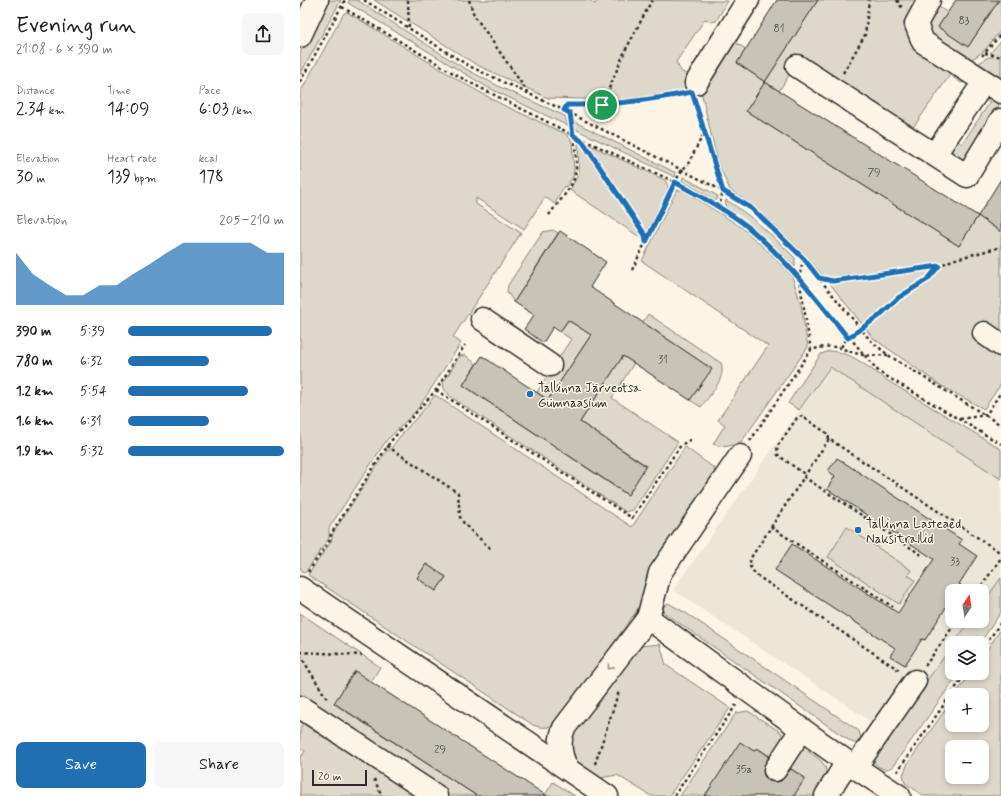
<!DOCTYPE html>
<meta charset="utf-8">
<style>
:root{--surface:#fff;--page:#f6f6f6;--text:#202124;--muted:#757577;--accent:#1f6fb2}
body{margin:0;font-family:Mynerve,sans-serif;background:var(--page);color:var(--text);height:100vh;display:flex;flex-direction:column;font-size:15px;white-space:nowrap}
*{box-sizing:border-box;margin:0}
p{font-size:13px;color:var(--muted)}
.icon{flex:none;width:22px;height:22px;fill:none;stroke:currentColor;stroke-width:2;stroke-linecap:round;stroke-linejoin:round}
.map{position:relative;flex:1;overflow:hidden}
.details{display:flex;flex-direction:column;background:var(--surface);width:300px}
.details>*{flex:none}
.needle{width:26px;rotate:12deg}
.controls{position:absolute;left:645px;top:584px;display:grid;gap:8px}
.controls a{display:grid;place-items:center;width:44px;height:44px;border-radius:8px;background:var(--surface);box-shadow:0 2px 6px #0003;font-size:20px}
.scale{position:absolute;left:12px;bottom:10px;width:55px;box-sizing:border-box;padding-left:4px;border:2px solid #2b2b2b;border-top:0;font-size:11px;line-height:14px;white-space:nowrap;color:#2b2b2b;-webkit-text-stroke:3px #fcf5e5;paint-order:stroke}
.pin{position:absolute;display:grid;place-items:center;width:34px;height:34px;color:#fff;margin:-17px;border:2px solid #fff;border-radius:50%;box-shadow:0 1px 4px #0007}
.round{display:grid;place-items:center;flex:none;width:42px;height:42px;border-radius:8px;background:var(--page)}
.head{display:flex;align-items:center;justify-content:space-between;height:68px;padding:0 16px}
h1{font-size:22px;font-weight:600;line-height:30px}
.stats{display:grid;grid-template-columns:repeat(3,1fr);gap:6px;height:68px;padding:4px 16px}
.stats div{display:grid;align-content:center}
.stats b{font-size:17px;font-weight:600}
.stats small{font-size:11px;font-weight:400}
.stats p{font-size:11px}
.chart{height:112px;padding:8px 16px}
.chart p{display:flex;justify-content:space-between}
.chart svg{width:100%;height:72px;margin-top:4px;fill:var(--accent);opacity:.7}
.primary-button{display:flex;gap:8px;margin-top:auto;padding:8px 16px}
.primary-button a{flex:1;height:46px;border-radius:8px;background:var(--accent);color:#fff;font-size:16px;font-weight:600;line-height:46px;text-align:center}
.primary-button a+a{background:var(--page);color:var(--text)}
ul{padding:0 16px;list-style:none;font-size:13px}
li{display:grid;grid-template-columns:64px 48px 1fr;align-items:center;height:30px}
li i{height:10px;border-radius:5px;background:var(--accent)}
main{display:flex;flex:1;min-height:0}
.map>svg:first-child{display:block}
.built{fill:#ece6d7}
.green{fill:#ded8ca;stroke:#84827a;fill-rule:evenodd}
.building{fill:#c8c3b7;stroke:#2b2b2b}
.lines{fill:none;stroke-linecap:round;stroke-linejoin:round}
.minor-casing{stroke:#2b2b2b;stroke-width:25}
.path{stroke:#2b2b2b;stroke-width:2.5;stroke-dasharray:3 3;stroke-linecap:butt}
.minor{stroke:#fcf5e5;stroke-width:22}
.oneway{stroke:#949088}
.route-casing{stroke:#fff;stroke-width:8}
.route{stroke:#1f6fb2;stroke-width:5}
.poi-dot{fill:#1f6fb2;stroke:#fcf5e5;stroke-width:1.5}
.labels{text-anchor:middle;stroke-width:3;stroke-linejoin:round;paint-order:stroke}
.number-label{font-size:11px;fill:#52514e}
.poi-label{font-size:13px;fill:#2b2b2b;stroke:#fcf5e5;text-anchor:start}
</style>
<main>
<section class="details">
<div class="head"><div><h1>Evening run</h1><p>21:08 · 6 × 390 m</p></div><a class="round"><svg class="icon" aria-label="share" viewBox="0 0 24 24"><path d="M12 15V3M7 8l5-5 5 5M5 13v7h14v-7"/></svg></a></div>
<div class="stats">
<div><p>Distance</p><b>2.34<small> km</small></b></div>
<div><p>Time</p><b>14:09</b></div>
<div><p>Pace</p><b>6:03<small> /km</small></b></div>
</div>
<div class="stats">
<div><p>Elevation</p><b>30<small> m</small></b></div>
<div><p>Heart rate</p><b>139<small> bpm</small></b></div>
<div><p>kcal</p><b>178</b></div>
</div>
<div class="chart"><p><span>Elevation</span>205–210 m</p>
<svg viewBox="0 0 160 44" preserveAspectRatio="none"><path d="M0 44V12L10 25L20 32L30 38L40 38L50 32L60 32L70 25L80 19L90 12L100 6L110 6L120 6L130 6L140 6L150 12L160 12V44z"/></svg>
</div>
<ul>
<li><b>390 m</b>5:39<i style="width:92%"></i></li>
<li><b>780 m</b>6:32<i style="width:52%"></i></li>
<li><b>1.2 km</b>5:54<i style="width:77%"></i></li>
<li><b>1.6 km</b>6:31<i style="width:52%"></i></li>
<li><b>1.9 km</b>5:32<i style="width:100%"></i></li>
</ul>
<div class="primary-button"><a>Save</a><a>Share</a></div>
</section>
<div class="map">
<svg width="701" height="796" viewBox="0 0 701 796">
<rect width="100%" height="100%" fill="#fcf5e5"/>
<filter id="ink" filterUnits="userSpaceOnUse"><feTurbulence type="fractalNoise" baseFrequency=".025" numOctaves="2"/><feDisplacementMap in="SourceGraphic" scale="8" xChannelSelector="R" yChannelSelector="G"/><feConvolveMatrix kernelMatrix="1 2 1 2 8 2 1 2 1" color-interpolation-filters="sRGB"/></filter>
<g filter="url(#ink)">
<polygon class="built" points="530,367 701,479 701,581 682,610 682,591 652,591 652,621 674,621 660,643 652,643 652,655 582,729 373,590"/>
<g class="green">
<polygon points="26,0 41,0 0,75 0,53"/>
<polygon points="49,0 57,0 162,67 200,87 265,116 268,126 187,87 48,3"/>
<polygon points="74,0 289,0 295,4 298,0 428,1 416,21 412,22 405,19 376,62 381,71 392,78 383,92 320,100 248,98 177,65"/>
<polygon points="518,0 620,0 610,15 667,81 661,83 650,75 612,129 501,56 479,91 465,82 446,111 659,246 678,216 701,232 701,384 684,409 640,385 573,338 531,285 503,253 455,207 430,190 418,164 401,91 433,41 446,49 437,63 465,82"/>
<polygon points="699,0 701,0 701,30 684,51 668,62 628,32 627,19 636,5 648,13 638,27 668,47"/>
<polygon points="47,12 165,84 203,105 266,134 270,138 272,142 274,170 273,177 266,187 264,186 255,204 245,197 224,229 176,198 176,204 221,233 153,337 161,343 117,410 86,441 29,528 29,538 5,573 0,569 0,93 44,13"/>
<polygon points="701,41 701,86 675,66 688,57 693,57 694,54 690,53"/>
<path d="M691,95l8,5c2,16 -22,44 -32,57l-7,3 -10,-8 6,-13 6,5 28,-42 -6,-2z"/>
<polygon points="273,121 376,173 375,177 275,129"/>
<polygon points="281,142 345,237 344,240 270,190 279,173 278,144"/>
<polygon points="286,143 365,180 368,186 368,191 346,233"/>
<polygon points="383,177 418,196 416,201 382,181"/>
<path d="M379,190h4l57,36 29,26 23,24 9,28 7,43 -66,94c-10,5 -19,8 -29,3l12,-19 -7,-5 50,-74 -126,-85 34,-70z"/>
<path d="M426,200c26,16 47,36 69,58v9l-44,-41 -26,-19z"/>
<polygon points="253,230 258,233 214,302 207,292 208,285 243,232"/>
<path d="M348,314l73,49c6,15 -12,33 -20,44l-11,-7 21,-31 -68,-47z"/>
<polygon points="268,320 291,335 248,400 237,392 271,339 260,332"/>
<path d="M529,351c26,1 42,20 64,33 36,22 72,43 108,65v30l-171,-112 -31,43 -11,-7 33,-49z"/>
<polygon points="165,355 176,364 163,385 327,495 346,465 280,422 323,356 334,363 312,398 378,442 333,510 326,512 151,397 144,389 143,383 160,356"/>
<path d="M135,395l197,132 53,-80 29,21 2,6 -72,126 -87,123c-9,6 -15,5 -24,2l-225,-150 23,-33 2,-9 54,-83 2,1c13,-20 32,-36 46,-56zM126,564l20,13 -10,14 -19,-13z"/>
<polygon points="547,527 611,570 608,575 615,580 599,604 528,557"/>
<polygon points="701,578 701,612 680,643 654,643 670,621 682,621 682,604"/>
<polygon points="368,603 386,613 559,731 561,738 558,743 553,743 366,614 363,611 364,606"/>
<polygon points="0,613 80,667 71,682 55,671 34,704 177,796 147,796 0,698"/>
<path d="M701,629v167h-77l-19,-13 -2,-8 5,-12 44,-63v25h30v-30h-27l16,-22h11v-16zM652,747h30v30h-30z"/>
<path d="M360,644l6,21 64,43 -61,88h-18l-34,-21 -22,4c-5,-3 -15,-8 -19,-13 -9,-12 -5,-28 0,-41l64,-79z"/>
<path d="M652,646v27h7l-66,93c-9,7 -13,1 -21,-5l17,-28z"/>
<polygon points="448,711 482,733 482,743 473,758 457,748 416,787 412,785 404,796 380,796 436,713"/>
<polygon points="8,715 130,796 0,796 0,755 2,756 5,751 0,748 0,728"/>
<path d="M501,749c6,1 9,3 14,7 20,13 8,25 -1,40h-26l17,-18 -18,-12z"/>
<polygon points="253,782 275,796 247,796 245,795"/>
</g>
<g class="building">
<polygon points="477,0 518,0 465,82 437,63"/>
<polygon points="656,0 699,0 668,47 638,27"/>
<polygon points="465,82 678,216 659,246 446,111"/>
<polygon points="701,179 701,232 678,216"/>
<polygon points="260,231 306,262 290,287 412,369 390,400 323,356 280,422 346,466 328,495 163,385 182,356 248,400 291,335 268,320 260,332 253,327 243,343 224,329 234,315 214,302"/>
<polygon points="537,458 662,540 659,544 677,556 659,584 661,585 657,591 652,591 652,598 625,640 622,639 605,665 590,656 595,648 475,570 492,544 598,613 634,559 527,489 535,476 528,471"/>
<polygon points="126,564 146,577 136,591 117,578"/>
<polygon points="55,671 71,682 247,796 177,796 34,703"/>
<polygon points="440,742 454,751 457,748 469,756 463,770 464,776 469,781 475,782 481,781 491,769 505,778 494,796 405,796"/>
</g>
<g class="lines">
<defs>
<g id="minor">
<polyline points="629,0 616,24 623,42 701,92"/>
<polyline points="0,36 17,0"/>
<polyline points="497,66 667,176 701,120"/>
<polyline points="396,83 448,0"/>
<polyline points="635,154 684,82"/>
<polyline points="182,319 250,365"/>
<polyline points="684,333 701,345"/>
<polyline points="0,588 307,796"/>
<polyline points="348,618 547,762"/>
<polyline points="0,707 136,796"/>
<polyline points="556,766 615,681"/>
<path d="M267,768c-7,-13 -9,-26 -3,-40l84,-110 12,-45 80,-117"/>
<polyline points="475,770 501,730"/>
<polyline points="526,796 547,762 599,796"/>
</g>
</defs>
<use href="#minor" class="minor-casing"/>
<g class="path">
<polyline points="64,0 169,66 270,113 423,191 451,208 503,259 570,340 588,355 701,425"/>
<polyline points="108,0 109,29"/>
<polyline points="169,0 174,15 229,94"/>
<polyline points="597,0 602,8"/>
<polyline points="42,7 165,80 273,135 375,182 419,207 447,227 499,278 579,372 701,444"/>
<polyline points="685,53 701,57"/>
<polyline points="682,56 701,34"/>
<polyline points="543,73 565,35 569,0"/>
<polyline points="0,82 45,0"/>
<polyline points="396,102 423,191 419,207"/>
<polyline points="302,105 325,51 352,0"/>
<path d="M264,110l3,-5c39,1 75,-3 112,-11"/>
<polyline points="281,140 345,235 346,241"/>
<path d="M249,215c8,-11 20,-24 25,-36 6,-14 -2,-51 -4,-66"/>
<path d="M503,259l-4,19 12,72c28,-8 28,0 52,5 8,1 17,0 25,0"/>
<polyline points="332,270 375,182 382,170 388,164 405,131"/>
<polyline points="519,278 533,281 639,266 652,260 701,247"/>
<polyline points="541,347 548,337 579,316 598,298 628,279 638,267"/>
<polyline points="136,390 332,518 381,445 393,438"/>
<polyline points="660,419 686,415 701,392"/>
<polyline points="529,439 528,434 502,416 497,418 477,447 478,455 503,473 504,477 623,556"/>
<polyline points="450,441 511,350"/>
<polyline points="87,446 158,493 160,517 165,525 192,550"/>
<polyline points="471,527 593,607"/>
<polyline points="8,572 30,540 31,534 90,442 136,390 165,345"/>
<polyline points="678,591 701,558"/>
<polyline points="682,650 701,622"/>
<polyline points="0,652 62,655"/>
<polyline points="0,655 27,699"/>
<polyline points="625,666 657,621"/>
<polyline points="599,670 456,575 449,565 452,556 529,439 701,553"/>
<polyline points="295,764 319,691"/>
<polyline points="597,772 666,673"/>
<polyline points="74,779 82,796"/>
<polyline points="374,796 436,705"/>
</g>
<use href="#minor" class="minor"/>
</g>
<defs><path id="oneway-chevron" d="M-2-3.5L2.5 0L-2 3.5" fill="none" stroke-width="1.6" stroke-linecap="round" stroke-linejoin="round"/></defs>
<use class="oneway" href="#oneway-chevron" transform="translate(310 667) rotate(128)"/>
</g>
<g class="lines" filter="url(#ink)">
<defs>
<path id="route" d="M392,92l31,99 28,17 53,51 15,19 14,3 106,-15 -11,13 -30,19 -19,18 -31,22c-31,-39 -62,-79 -100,-111 -22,-18 -49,-31 -73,-45l-29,60 -1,-7 -62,-93 -10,-7 -3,-22 -6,-3 3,-5c43,1 84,-5 125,-13z"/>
</defs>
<use href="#route" class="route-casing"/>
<use href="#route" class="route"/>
</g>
<g class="poi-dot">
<circle cx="230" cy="394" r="4"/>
<circle cx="558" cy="530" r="4"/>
</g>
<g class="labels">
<g class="number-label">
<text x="664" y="24">83</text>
<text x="479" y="32">81</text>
<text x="574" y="176">79</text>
<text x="363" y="363">31</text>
<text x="655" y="565">33</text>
<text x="140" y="753">29</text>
<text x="444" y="773">35a</text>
</g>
<g class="poi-label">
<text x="238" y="392">Tallinna Järveotsa<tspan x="238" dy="15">Gümnaasium</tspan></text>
<text x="566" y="528">Tallinna Lasteaed<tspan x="566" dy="15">Naksitrallid</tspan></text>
</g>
</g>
</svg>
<div class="controls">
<a><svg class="needle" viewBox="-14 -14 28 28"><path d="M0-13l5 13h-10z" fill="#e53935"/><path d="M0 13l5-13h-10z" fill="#757577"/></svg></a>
<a><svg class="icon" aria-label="layers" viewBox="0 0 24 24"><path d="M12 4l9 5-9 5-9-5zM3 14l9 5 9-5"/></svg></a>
<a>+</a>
<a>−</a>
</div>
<div class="scale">20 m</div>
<div class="pin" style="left:302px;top:105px;background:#1e9e55"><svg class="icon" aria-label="arrive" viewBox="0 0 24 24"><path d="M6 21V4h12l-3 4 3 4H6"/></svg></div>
</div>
</main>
